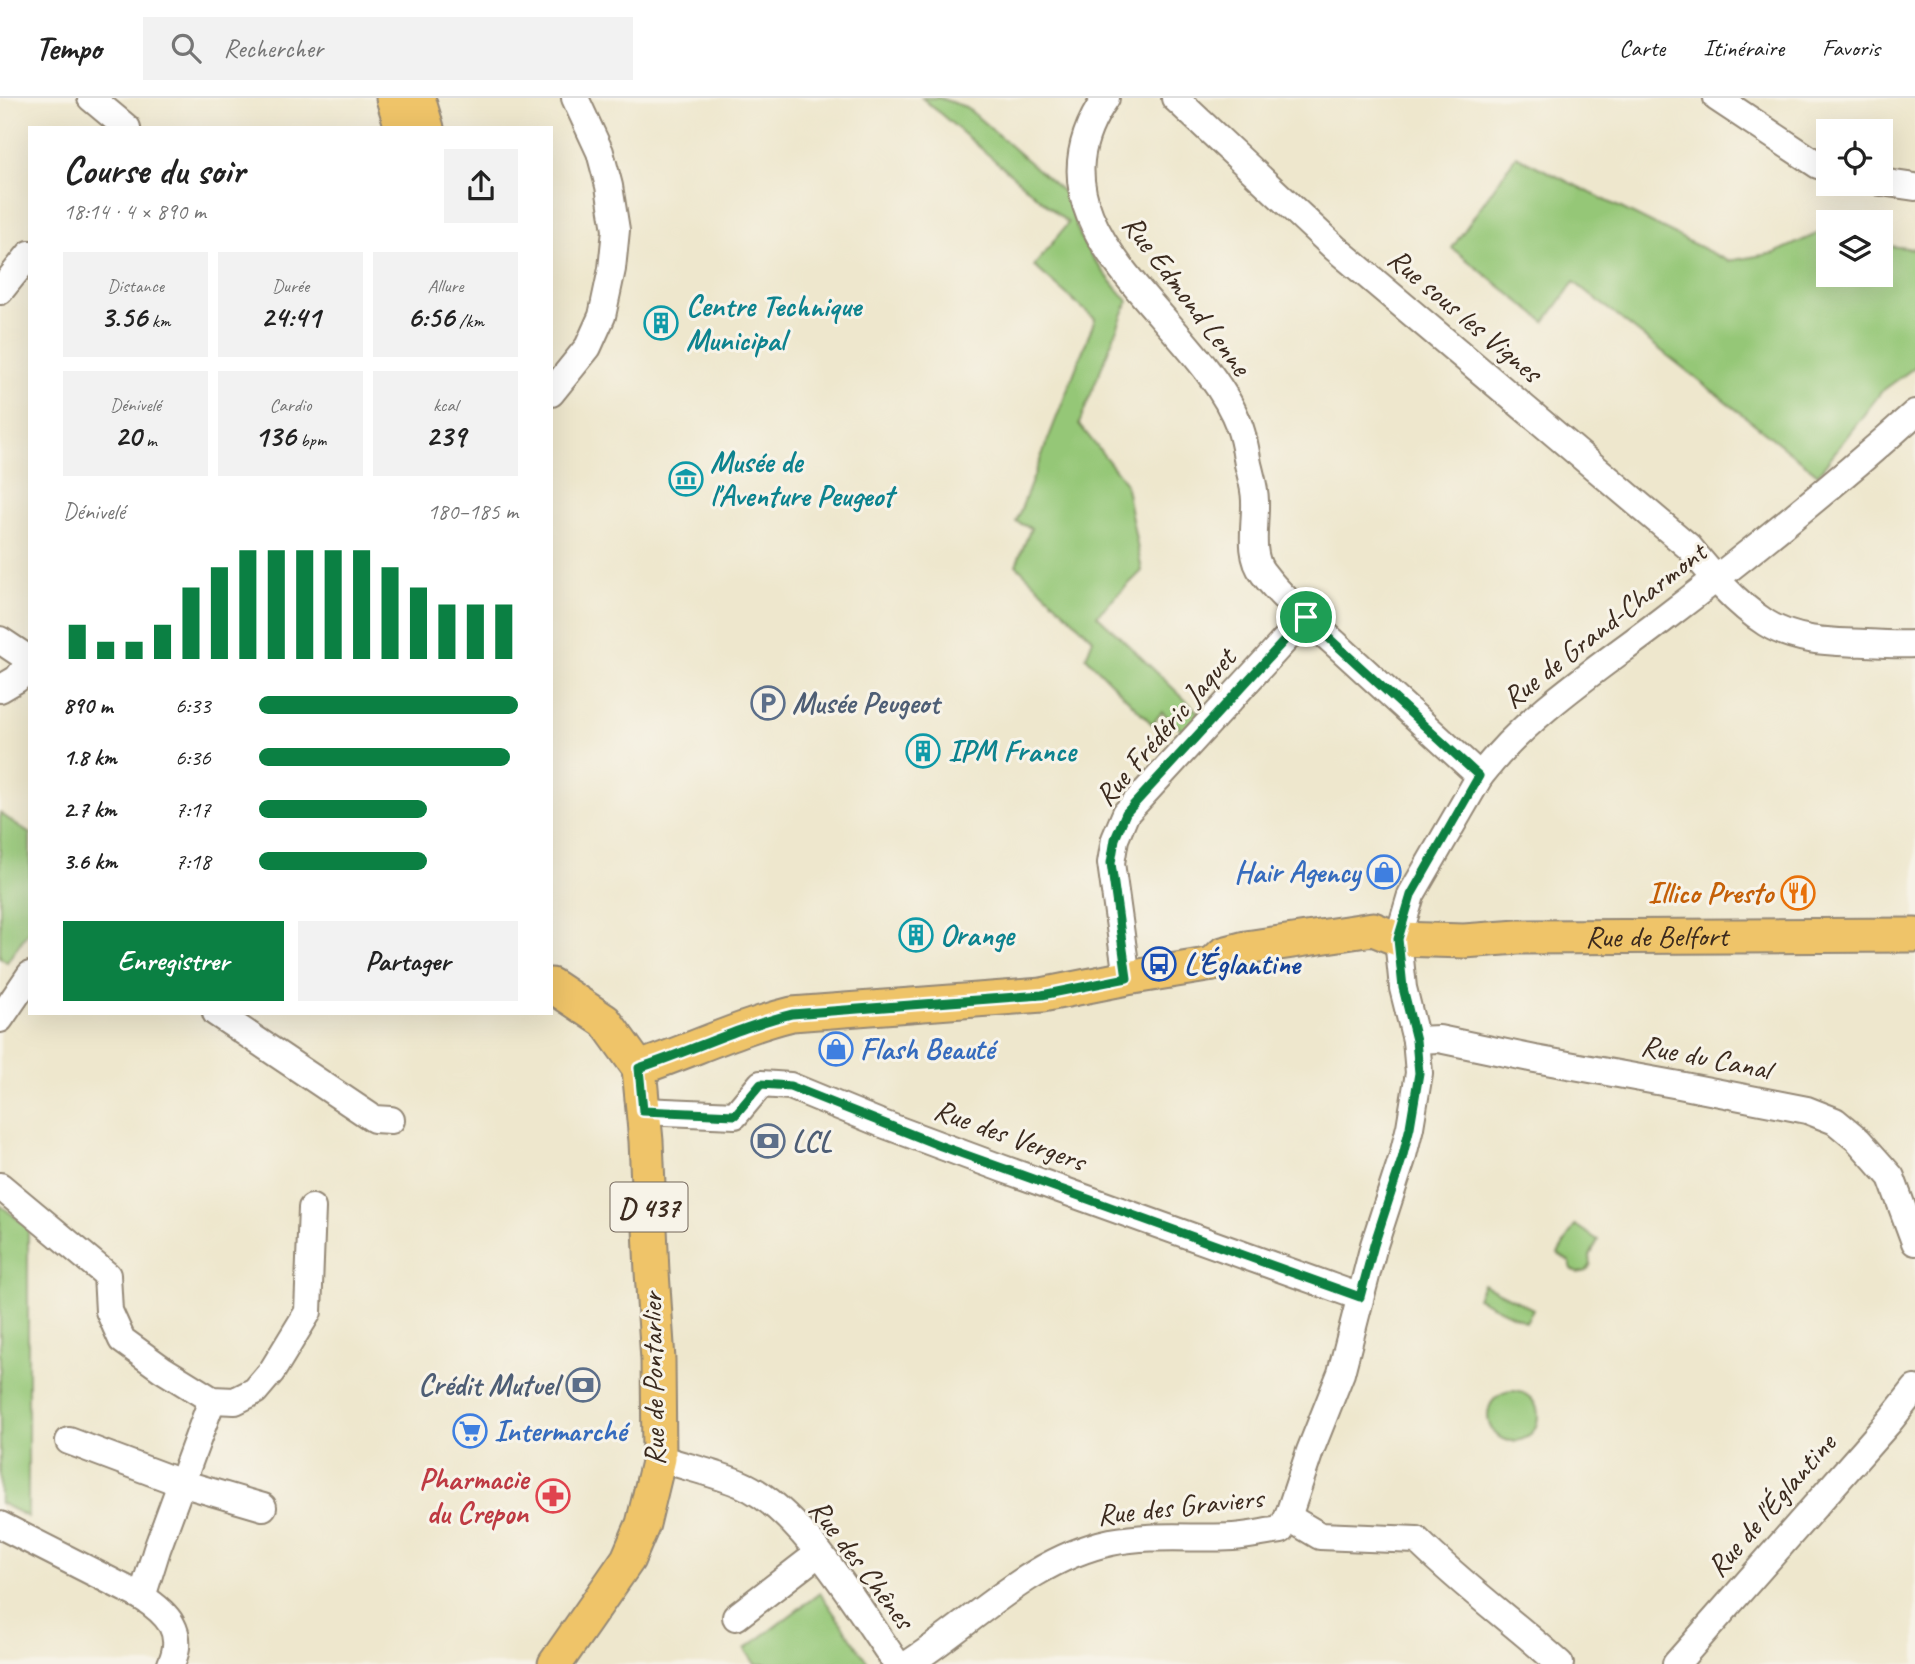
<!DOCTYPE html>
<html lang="fr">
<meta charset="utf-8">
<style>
:root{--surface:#fff;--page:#f2f2f2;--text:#222;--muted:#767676;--line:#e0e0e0;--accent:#0b8043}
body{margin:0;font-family:Caveat,sans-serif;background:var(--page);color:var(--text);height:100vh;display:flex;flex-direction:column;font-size:26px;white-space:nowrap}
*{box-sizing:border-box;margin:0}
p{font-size:23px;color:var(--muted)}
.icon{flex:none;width:38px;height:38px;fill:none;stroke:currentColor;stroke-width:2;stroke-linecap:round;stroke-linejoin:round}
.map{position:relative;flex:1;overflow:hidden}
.panel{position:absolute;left:28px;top:28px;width:525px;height:889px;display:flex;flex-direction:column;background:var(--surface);border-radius:0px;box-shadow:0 7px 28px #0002}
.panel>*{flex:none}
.fabs{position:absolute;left:1816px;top:21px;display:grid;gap:14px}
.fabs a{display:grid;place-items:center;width:77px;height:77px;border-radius:0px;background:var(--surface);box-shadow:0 7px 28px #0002;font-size:35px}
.pin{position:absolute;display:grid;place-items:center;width:60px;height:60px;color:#fff;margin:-30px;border:4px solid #fff;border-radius:50%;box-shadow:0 2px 7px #0007}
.round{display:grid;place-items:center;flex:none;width:74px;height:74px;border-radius:0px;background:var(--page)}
.head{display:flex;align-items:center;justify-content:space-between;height:119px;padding:0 35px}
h1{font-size:38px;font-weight:600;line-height:52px}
.metrics{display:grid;grid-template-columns:repeat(3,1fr);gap:10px;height:119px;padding:7px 35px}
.metrics div{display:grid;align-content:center;border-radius:0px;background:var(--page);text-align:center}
.metrics b{font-size:30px;font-weight:600}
.metrics small{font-size:19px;font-weight:400}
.metrics p{font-size:19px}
.chart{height:196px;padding:14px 35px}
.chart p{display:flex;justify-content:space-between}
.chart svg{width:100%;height:126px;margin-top:7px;stroke:var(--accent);stroke-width:6}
.button{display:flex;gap:14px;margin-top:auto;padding:14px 35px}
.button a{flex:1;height:80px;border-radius:0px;background:var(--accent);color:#fff;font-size:28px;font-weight:600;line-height:80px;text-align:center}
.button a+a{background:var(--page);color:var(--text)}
ul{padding:0 35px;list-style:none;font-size:23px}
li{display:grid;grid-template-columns:112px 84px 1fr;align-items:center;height:52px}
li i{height:18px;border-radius:9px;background:var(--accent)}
header{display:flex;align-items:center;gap:42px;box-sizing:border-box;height:98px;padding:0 35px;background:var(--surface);border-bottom:2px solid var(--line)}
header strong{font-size:33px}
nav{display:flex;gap:38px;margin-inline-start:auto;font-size:24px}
.search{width:490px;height:63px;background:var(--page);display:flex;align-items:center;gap:18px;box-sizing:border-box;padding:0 24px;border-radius:0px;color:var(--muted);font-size:26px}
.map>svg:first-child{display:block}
.green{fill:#95c777;stroke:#68784a;stroke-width:2}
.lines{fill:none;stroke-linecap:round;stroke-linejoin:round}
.minor-casing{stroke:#948876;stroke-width:30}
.major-casing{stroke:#948876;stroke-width:37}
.minor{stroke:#fff;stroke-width:26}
.major{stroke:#efc469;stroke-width:33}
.route-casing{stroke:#fff;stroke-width:14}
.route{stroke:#0b8043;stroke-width:9}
.labels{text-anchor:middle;stroke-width:6;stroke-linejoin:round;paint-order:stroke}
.shield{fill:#f7f3e8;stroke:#73665b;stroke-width:2}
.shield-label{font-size:28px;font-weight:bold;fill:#3b2a1e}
.street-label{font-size:30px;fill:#3b2a1e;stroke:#f7f3e8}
.culture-label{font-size:30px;font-weight:bold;fill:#0d838f;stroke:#f7f3e8;text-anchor:start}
.service-label{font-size:30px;font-weight:bold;fill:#4e5e75;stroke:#f7f3e8;text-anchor:start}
.shop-label{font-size:30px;font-weight:bold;fill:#366cbe;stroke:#f7f3e8;text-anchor:start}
.food-label{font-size:30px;font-weight:bold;fill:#c56008;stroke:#f7f3e8;text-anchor:end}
.transit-label{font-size:30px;font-weight:bold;fill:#164399;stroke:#f7f3e8;text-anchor:start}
.health-label{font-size:30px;font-weight:bold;fill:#be3a42;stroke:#f7f3e8;text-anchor:end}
</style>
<header>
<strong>Tempo</strong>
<div class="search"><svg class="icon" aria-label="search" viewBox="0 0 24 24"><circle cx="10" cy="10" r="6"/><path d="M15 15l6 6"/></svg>Rechercher</div>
<nav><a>Carte</a><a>Itinéraire</a><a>Favoris</a></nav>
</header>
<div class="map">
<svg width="1915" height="1566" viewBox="0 0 1915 1566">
<rect width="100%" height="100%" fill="#f7f3e8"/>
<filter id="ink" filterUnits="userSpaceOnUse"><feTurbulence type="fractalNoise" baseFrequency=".0143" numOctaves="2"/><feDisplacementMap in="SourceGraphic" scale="14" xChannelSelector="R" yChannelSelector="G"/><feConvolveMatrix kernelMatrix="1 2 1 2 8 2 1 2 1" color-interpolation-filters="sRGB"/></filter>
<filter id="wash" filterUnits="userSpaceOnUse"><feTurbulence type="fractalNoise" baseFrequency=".00686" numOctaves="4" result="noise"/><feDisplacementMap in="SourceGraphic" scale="28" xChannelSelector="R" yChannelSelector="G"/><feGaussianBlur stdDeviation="1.57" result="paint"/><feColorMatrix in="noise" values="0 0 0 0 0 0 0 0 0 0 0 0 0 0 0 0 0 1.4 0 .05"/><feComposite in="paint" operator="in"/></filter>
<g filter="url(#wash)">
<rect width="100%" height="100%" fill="#eee7cd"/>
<g class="green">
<path d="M922,0h17l27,9 103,90c7,47 29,69 59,104l-49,123 46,58 17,89 -45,44 103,99 -17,17 -21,-19 -10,12 -66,-67 7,-18 -77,-74 15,-37 -15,-6 79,-203 -61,-53 34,-43z"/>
<polygon points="1516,58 1728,163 1775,155 1823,133 1829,135 1829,177 1881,177 1881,147 1915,151 1915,269 1882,293 1818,376 1574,184 1545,224 1452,150"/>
<polygon points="0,715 30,736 30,831 7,864 0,859"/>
<polygon points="0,1107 28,1129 28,1419 0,1405"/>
<polygon points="1575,1127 1598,1142 1590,1158 1591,1167 1586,1173 1578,1175 1572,1171 1570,1164 1558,1156"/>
<polygon points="1483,1186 1533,1211 1526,1224 1477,1200"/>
<circle cx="1513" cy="1318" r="25"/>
<polygon points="820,1495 869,1566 755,1566 745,1551"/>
</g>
</g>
<g filter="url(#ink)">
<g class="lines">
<defs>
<g id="minor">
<polyline points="91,0 127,30"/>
<path d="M1106,0c-93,132 95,220 134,330 4,11 6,25 8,36 3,12 7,25 7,37 1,21 -7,54 8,72 20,27 51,51 76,74 47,43 94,86 141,129"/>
<path d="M1175,0l160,150 354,299c23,28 46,56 77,76 30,19 66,19 100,20 16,1 33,2 49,1"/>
<polyline points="1717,0 1818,67 1829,70"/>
<polyline points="1881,84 1915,89"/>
<polyline points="0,193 30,156"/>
<polyline points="551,295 588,249 602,218 612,171 616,132 609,88 600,54 575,0"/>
<polyline points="0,542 30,562"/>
<polyline points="0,591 17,581 30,564"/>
<polyline points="1127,880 1111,765 1115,741 1126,715 1306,519"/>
<polyline points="216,915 374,1021 391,1022"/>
<polyline points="0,921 30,877"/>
<polyline points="1416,942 1439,941 1535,961 1679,987 1807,1012 1835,1023 1858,1042 1891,1079 1915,1144"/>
<polyline points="643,1013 735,1017 761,986 790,988 880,1025 1001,1070 1360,1199"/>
<polyline points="0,1088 107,1177 109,1213 122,1242 162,1271 212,1302 235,1303 255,1293 272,1273 308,1214 312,1110"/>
<polyline points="69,1343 181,1385 263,1409"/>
<path d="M659,1360c27,9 56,15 82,26 60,25 118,126 156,180"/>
<path d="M1288,1419l32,19 97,4c45,45 96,82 143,124"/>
<path d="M0,1427l142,72c25,16 44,35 29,67"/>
<polyline points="142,1499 157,1451 212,1302"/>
<polyline points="736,1519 819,1455"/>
<path d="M908,1566c67,-43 123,-105 203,-122 41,-8 82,-3 122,-5 16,-1 32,-5 48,-7l7,-13 22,-66 31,-78 33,-128 28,-86 8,-32 9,-54 -3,-33 -13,-52 -5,-49 13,-44 69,-119c48,-62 118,-107 181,-155 87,-66 173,-135 254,-208"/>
<polyline points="1676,1566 1889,1324 1915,1291"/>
</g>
<g id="major">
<polyline points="393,0 402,30"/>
<polyline points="418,0 427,30"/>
<path id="s1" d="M1213,866l10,-10 23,-6 127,-19 25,10 66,2 54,-4 397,-2"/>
<polyline points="551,887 605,923 639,970"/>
<path d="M639,970c51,-17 100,-41 153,-54l250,-19 85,-17 86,-14"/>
<polyline points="555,1566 628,1461 643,1426 659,1360 658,1262 652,1174 646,1043 639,970"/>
</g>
</defs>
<use href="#minor" class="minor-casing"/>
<use href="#major" class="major-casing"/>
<use href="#minor" class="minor"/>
<use href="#major" class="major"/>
</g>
</g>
<g class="lines" filter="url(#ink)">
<defs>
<path id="route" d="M1306,519l173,159 -68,119 -13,44 5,49 13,52 3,33 -9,54 -8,32 -28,86 -14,52 -419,-151 -151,-60 -29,-2 -26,31 -92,-4 -4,-43c52,-17 100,-41 153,-54l250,-19 85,-17 -16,-115 4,-24 11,-26z"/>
</defs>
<use href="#route" class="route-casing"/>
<use href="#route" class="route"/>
</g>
<defs>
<symbol id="building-ring" viewBox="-11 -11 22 22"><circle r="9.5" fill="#f7f3e8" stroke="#0f9aa8" stroke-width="1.5"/><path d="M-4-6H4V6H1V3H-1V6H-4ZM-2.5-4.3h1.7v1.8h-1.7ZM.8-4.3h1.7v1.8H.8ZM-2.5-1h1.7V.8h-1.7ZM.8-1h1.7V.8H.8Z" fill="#0f9aa8"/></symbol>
<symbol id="museum-ring" viewBox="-11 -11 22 22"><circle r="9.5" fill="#f7f3e8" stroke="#0f9aa8" stroke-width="1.5"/><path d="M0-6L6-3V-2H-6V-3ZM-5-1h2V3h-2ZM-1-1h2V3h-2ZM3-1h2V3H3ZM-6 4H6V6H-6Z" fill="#0f9aa8"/></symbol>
<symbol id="parking-ring" viewBox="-11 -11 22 22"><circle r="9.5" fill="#f7f3e8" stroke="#5c6f8a" stroke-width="1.5"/><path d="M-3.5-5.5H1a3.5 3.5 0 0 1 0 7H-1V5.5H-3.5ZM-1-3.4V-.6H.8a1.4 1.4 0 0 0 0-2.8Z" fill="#5c6f8a"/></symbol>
<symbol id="shop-ring" viewBox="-11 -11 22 22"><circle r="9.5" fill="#f7f3e8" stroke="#3f7fe0" stroke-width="1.5"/><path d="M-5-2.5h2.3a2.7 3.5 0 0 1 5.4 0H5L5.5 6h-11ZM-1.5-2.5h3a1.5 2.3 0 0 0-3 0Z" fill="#3f7fe0"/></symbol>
<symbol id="restaurant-ring" viewBox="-11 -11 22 22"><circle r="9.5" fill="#f7f3e8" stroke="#e8710a" stroke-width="1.5"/><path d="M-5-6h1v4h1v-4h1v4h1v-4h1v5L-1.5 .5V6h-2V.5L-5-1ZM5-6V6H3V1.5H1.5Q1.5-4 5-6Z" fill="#e8710a"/></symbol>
<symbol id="bus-ring" viewBox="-11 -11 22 22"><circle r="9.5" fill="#f7f3e8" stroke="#1a4fb4" stroke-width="1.5"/><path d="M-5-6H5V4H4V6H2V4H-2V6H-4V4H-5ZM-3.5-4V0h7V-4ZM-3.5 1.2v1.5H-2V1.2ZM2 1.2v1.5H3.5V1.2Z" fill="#1a4fb4"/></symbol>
<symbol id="bank-ring" viewBox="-11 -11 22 22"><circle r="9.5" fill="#f7f3e8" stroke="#5c6f8a" stroke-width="1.5"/><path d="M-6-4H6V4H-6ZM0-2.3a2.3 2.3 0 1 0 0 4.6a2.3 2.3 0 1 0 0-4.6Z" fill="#5c6f8a"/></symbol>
<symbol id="supermarket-ring" viewBox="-11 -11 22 22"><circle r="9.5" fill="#f7f3e8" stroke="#3f7fe0" stroke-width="1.5"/><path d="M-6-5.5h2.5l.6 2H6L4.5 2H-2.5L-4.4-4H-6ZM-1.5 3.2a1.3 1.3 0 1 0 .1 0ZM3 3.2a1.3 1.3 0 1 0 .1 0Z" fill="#3f7fe0"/></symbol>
<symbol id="pharmacy-ring" viewBox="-11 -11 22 22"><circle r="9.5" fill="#f7f3e8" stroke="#e0444e" stroke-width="1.5"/><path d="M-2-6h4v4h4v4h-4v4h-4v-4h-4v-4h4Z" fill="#e0444e"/></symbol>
</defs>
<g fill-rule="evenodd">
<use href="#building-ring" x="642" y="206" width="38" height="38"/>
<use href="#museum-ring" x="667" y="362" width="38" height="38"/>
<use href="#parking-ring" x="749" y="586" width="38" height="38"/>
<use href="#building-ring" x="904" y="634" width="38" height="38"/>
<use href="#shop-ring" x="1365" y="755" width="38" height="38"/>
<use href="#restaurant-ring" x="1779" y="776" width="38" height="38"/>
<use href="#building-ring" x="897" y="818" width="38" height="38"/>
<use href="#bus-ring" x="1140" y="847" width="38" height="38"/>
<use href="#shop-ring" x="817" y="932" width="38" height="38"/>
<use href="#bank-ring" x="749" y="1024" width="38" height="38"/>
<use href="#bank-ring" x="564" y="1268" width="38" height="38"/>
<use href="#supermarket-ring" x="451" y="1314" width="38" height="38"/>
<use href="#pharmacy-ring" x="534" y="1379" width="38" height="38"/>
</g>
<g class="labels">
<rect class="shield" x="610.5" y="1084.5" width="77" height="49" rx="5"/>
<g class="shield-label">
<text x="649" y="1119">D 437</text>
</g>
<g class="street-label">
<text transform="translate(1187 197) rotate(53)" y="10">Rue Edmond Lenne</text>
<text transform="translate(1465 217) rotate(40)" y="10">Rue sous les Vignes</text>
<text transform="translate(1604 527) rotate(-38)" y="10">Rue de Grand-Charmont</text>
<text transform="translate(1165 629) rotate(-49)" y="10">Rue Frédéric Jaquet</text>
<text dy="10" stroke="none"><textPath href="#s1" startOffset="452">Rue de Belfort</textPath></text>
<text transform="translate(1706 959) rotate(11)" y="10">Rue du Canal</text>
<text transform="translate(1010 1037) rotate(20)" y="10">Rue des Vergers</text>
<text transform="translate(653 1281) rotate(-91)" y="10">Rue de Pontarlier</text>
<text transform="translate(1771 1407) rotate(-49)" y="10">Rue de l'Églantine</text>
<text transform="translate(1180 1408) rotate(-6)" y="10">Rue des Graviers</text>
<text transform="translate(862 1466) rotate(53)" y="10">Rue des Chênes</text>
</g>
<g class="culture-label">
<text x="686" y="218">Centre Technique<tspan x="686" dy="34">Municipal</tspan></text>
<text x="710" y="374">Musée de<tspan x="710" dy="34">l'Aventure Peugeot</tspan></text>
<text x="948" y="663">IPM France</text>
<text x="940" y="847">Orange</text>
</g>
<g class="service-label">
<text x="792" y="615">Musée Peugeot</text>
<text x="792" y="1053">LCL</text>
<text x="558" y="1297" text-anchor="end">Crédit Mutuel</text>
</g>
<g class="shop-label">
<text x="1360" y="784" text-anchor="end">Hair Agency</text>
<text x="860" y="961">Flash Beauté</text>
<text x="494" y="1343">Intermarché</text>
</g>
<g class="food-label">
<text x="1773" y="805">Illico Presto</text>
</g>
<g class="transit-label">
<text x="1184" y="876">L’Églantine</text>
</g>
<g class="health-label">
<text x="528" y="1391">Pharmacie<tspan x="528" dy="34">du Crepon</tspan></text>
</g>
</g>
</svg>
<div class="fabs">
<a><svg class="icon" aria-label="locate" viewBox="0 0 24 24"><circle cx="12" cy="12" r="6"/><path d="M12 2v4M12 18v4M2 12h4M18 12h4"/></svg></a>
<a><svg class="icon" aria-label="layers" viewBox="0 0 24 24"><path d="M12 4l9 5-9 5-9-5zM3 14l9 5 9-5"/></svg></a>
</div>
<div class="pin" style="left:1306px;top:519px;background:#1e9e55"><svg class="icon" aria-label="arrive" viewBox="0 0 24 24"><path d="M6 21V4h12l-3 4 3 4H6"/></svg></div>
<section class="panel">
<div class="head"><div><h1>Course du soir</h1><p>18:14 · 4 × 890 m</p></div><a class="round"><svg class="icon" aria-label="share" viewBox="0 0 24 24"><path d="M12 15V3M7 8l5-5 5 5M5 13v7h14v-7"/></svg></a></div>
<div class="metrics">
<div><p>Distance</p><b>3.56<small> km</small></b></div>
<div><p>Durée</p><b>24:41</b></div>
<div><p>Allure</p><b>6:56<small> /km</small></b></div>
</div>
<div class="metrics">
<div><p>Dénivelé</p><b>20<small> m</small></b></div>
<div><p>Cardio</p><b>136<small> bpm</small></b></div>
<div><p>kcal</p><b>239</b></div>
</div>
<div class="chart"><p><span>Dénivelé</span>180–185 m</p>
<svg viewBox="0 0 160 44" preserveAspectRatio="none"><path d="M5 44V32M15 44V38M25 44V38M35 44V32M45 44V19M55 44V12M65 44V6M75 44V6M85 44V6M95 44V6M105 44V6M115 44V12M125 44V19M135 44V25M145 44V25M155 44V25"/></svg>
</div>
<ul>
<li><b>890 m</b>6:33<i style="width:100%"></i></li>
<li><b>1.8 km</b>6:36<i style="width:97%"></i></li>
<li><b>2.7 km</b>7:17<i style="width:65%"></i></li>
<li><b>3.6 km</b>7:18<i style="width:65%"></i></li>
</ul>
<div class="button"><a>Enregistrer</a><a>Partager</a></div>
</section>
</div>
